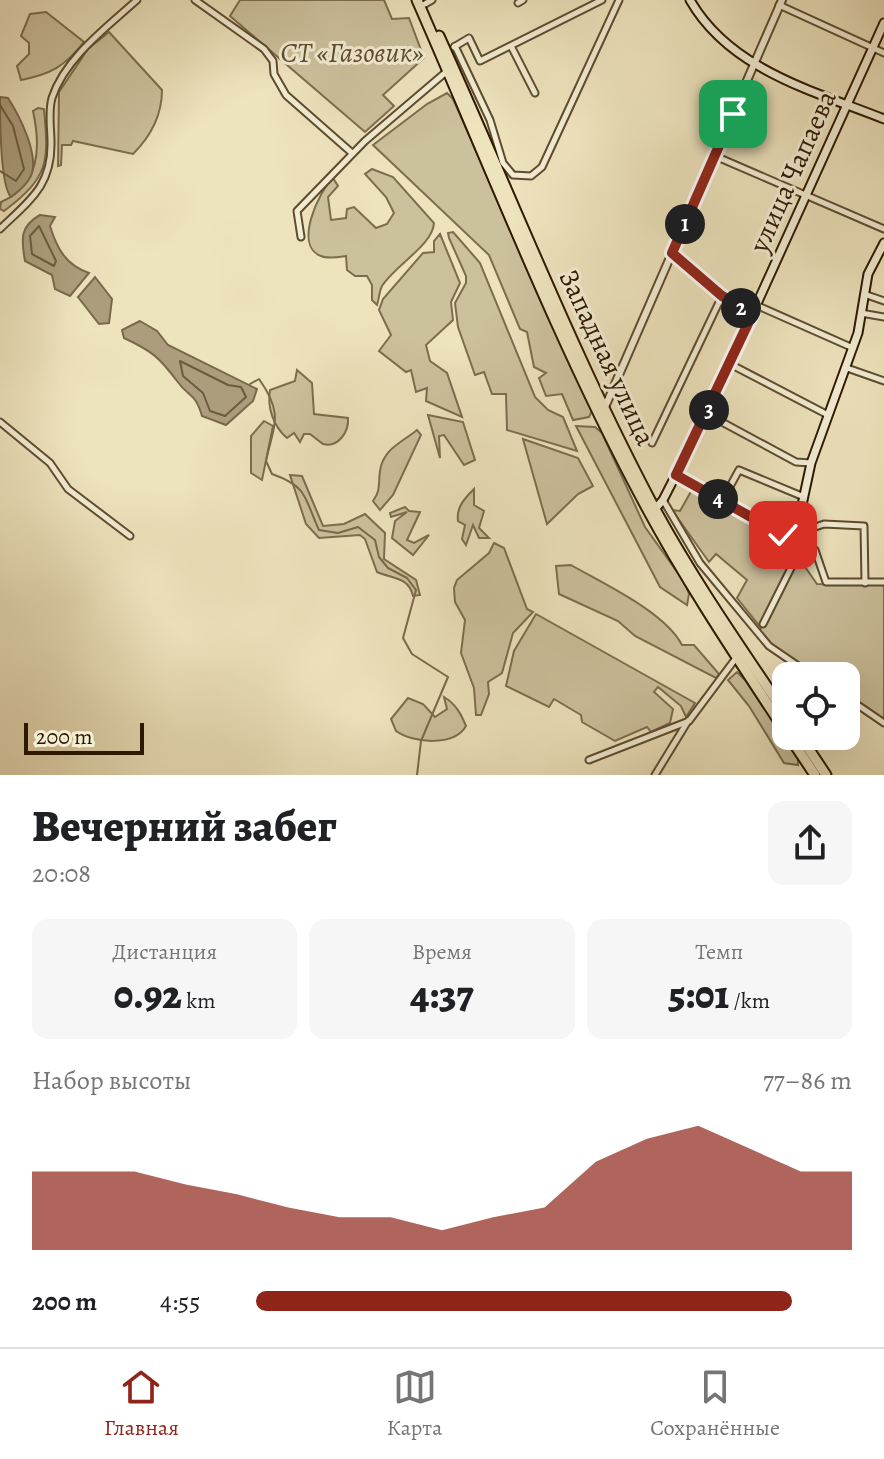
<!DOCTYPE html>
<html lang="ru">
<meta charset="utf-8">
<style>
:root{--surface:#fff;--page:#f6f6f6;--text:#202124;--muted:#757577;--line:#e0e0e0;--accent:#8f2418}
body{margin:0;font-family:Alegreya,serif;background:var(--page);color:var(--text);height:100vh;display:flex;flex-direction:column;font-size:30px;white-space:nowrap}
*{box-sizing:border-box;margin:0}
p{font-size:26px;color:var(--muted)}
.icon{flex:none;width:44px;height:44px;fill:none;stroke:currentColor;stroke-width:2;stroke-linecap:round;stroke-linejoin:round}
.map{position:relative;height:775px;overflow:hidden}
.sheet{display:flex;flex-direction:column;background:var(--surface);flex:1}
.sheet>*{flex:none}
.controls{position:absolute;left:772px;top:662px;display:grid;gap:16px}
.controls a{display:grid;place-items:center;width:88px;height:88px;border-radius:16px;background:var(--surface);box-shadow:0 8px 32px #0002;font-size:40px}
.scale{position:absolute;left:24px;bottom:20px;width:120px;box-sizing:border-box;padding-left:8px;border:4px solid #2d1900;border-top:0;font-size:22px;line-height:28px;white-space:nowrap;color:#2d1900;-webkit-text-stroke:6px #f3edd4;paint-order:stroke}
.pin{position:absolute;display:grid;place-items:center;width:68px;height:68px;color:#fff;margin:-34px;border-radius:16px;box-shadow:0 4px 12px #0006}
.km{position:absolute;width:40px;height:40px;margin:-20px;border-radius:50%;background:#222;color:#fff;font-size:22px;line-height:40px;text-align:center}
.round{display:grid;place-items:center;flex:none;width:84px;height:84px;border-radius:16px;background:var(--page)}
.headline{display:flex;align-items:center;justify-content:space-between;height:136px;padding:0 32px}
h1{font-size:44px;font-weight:800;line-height:60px}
.stats{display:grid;grid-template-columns:repeat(3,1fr);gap:12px;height:136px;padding:8px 32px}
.stats div{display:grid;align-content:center;border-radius:16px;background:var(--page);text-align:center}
.stats b{font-size:40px;font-weight:800}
.stats small{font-size:22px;font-weight:400}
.stats p{font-size:22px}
.chart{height:224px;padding:16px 32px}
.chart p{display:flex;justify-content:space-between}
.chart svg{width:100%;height:144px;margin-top:8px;fill:var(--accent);opacity:.7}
ul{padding:0 32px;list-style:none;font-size:26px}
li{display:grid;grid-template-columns:128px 96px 1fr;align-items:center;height:60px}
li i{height:20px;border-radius:10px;background:var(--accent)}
.tabs{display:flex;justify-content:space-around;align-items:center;height:112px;border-top:2px solid var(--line);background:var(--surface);font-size:22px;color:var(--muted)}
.tabs a{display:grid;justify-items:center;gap:4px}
.tabs .selected{color:var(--accent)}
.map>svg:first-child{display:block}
.green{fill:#ccc19d;stroke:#7c6d4e;stroke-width:2}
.water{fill:#ac9e7d;stroke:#79694b;stroke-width:2}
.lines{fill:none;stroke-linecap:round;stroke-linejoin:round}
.shore{stroke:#6c5c3e;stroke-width:2}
.stream{stroke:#79694b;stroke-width:2}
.minor-casing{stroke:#5d4c2f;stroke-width:9}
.tertiary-casing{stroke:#5d4c2f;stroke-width:10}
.secondary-casing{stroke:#2d1900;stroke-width:11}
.primary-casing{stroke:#2d1900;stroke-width:13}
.minor{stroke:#f3edd4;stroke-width:5}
.tertiary{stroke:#f3edd4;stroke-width:6}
.secondary{stroke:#f3edd4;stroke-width:7}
.primary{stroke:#ede3bd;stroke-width:9}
.route-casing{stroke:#fff;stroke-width:16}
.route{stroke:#8f2418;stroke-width:10}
.labels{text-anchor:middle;stroke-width:6;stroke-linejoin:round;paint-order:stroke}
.park-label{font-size:28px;font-style:italic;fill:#5d4b2f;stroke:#f3edd4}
.street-label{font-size:28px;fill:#2d1900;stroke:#f3edd4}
</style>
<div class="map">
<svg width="884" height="775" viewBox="0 0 884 775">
<rect width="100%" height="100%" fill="#ede3bd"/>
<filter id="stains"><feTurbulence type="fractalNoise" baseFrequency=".0025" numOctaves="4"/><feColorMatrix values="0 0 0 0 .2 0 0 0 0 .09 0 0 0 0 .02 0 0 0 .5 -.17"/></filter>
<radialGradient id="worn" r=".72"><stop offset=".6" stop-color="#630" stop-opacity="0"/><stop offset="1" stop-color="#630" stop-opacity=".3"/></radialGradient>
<g class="green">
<polygon points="240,0 384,0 392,19 409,18 424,58 383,95 394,106 365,132 230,16"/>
<path d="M46,12l38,30c-20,25 -33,32 -63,38l-4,-14 12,-12v-11l-8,-7 9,-22z"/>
<path d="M109,32l53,58c0,25 -12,47 -29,64l-60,-13 -2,4h-9l-1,20 -3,1 1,-74 29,-43z"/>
<polygon points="447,93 453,99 592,411 589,417 573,420 562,394 546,396 539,378 546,373 534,367 527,332 520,329 489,255 373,145 427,104"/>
<path d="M38,108l6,1c5,54 5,68 -40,102l-4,-2 1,-7c39,-17 40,-54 32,-91z"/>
<path d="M372,169l21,8 41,46c-1,22 -40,43 -52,63 -3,6 -3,13 -5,19l-5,-5v-15l-5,-9h-12l-8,-6 -1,-14c-7,1 -19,3 -25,0 -28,-10 -2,-65 12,-78l5,8 -10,11 3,23 15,-2 1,-9 7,-2 22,21 11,-4 7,-11 -8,-16 -21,-23z"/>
<polygon points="453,232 480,263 535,397 548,410 563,417 577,451 507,430 506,394 492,394 484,372 475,375 458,327 455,303 466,283 466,276 449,238 448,233"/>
<polygon points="440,234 460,283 451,302 453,320 426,345 430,361 447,373 462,417 426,401 427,388 416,392 411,370 406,372 379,351 391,335 379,310 383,299 423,253 434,252 434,241"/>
<path d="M297,370l15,13 2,31 34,4c1,14 -10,30 -25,26l-13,-10h-6l-4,8 -6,-9 -7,5c-14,-12 -20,-31 -17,-48l25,-9z"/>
<polygon points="428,415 463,422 475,460 464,465 444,435 439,436 440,458"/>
<polygon points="264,421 273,426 262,480 251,473 251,436"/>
<polygon points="576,426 595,427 602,433 645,527 685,583 689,594 687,605 660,587"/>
<path d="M417,430l4,5 -28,60 -13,15 -7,-9c8,-11 5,-16 7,-30 3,-22 21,-28 37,-41z"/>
<polygon points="523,439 578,458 593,486 578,494 547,524"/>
<path d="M290,475l12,1 21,50 21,-2 21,-10 20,19 -1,26 32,21 4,15 -7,1c-4,-19 -20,-17 -36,-24l-12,-33 -5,-4 -41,3 -13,-14z"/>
<polygon points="693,488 764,533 799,550 801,561 817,584 884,585 884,724 846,697 846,676 813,676 758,634 761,628 737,598 747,580 716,554 709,562 672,510 680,511"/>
<path d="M474,489v16l10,6 -5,17 10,10h-10l-6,-13 -7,20 -4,-6 3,-14 -7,-4c-2,-14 7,-23 16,-32z"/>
<polygon points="405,507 409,511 420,512 407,540 414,543 429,535 413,555 392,538 395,521 407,512 391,517 390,513"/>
<polygon points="494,543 504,548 527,609 533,612 513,633 502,673 488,682 489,694 481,715 476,715 474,688 461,653 465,620 455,602 454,588 457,580 489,553"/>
<path d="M571,565c33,19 94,47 111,80h12l25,29 -3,4 -81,-42 -17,-15 -59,-27 -3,-28z"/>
<polygon points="536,614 695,703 686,717 681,706 658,687 654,692 673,709 670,723 651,732 647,727 615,741 582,722 581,715 554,699 549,707 506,686 514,651"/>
<polygon points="737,672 751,686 798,759 798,765 784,763 749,706 728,680"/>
<path d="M444,697c12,7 17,17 22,29 -12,21 -53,17 -70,5l-5,-12 17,-21 15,6 12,13 12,-8z"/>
</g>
<g class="water">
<path d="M0,97l8,1c11,17 30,54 24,75 -3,10 -13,18 -21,24 -11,-12 -11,-78 -11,-100z"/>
<path d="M40,215l15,2 -5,9c7,23 16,39 39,47l-19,23 -15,-7 -3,-14 -27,-14c-4,-22 -5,-35 15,-46z"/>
<polygon points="95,277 112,299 109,323 99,324 78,297"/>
<path d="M140,321l17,10 11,14 89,44 -4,12 -27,24 -24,-9c-7,-24 -13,-18 -25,-35 -18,-24 -25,-30 -53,-43l-2,-8z"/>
</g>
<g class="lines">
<g class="shore">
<polyline points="0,105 13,126 24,169 16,181 0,171"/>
<polygon points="39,226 56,261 54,266 32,254 30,236"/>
<polygon points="180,361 228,385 241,387 246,397 225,416 210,411 203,393 183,376"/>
</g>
<path class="stream" d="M250,384l9,-5c25,35 15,45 7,82l6,13c37,13 32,24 47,56l19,3 20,-6 17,13 4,17 9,11 19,10 9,12 -13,48 9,16 36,23 -27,64 -4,34"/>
<defs>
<g id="minor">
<polyline points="195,0 264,49 273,61 274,74 286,95 352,153"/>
<polyline points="518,3 523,0"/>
<polyline points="425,4 432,0"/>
<polyline points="779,5 884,53"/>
<polyline points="455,46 490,120 503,163 513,175 531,176 542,167 619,0"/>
<polyline points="511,46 535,93"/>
<polyline points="454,47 469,38 480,61 602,0"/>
<polyline points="715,156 884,229"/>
<path d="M0,229c30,-29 52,-43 51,-87 0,-14 -3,-30 1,-44 13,-40 55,-71 85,-98"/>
<polyline points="301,237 297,211 365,141 446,72"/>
<polyline points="672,253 722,296 753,313"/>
<polyline points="864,294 884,301"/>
<polyline points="756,305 853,348"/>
<polyline points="861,313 884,317"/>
<polyline points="730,364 828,415"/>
<polyline points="847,368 884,381"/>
<polyline points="707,414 796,462 811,463"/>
<polyline points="0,422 50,463 68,489 130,536"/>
<polyline points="652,443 722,296"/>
<polyline points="663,500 700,563 769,646 813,676"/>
<polyline points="722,501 739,470 804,497"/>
<polyline points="799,529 804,531 824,524 864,526 865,583"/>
<polyline points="799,542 815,550 826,582 884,582"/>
<polyline points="763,624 795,560 799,542 794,535"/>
<polyline points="846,697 884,723"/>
<polyline points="589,760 689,721 736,658"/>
<polyline points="655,775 688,721"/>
</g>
<polyline id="tertiary" points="605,407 782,0"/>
<g id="secondary">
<path d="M690,0c40,70 124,91 194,119"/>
<polyline points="676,475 783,535 796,533 811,463 858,333 868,274 884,243"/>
<polyline points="655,509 663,500 707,414 884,23"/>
</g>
<g id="primary">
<path d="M417,0c73,166 139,338 225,499 43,81 94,157 144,233"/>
<path d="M439,36c70,154 132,314 211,464 40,75 89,145 136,215"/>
<polyline points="789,736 815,775"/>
<polyline points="800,736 826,775"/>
</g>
</defs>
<use href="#minor" class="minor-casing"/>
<use href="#tertiary" class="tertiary-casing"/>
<use href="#secondary" class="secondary-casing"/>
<use href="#primary" class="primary-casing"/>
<use href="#minor" class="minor"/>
<use href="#tertiary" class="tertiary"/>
<use href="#secondary" class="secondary"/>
<use href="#primary" class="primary"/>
</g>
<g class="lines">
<defs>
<polyline id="route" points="733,114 672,253 722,296 753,313 676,475 783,535"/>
</defs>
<use href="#route" class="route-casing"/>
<use href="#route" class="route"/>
</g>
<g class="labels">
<g class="park-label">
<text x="352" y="62">СТ «Газовик»</text>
</g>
<g class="street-label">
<text transform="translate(792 171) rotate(-66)" y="10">улица Чапаева</text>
<text transform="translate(608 357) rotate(65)" y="10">Западная улица</text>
</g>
</g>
<rect width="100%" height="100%" filter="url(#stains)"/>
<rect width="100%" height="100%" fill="url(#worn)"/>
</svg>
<div class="controls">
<a><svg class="icon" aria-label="locate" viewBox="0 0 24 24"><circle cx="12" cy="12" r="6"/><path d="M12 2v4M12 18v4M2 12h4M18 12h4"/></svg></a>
</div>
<div class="scale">200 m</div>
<div class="pin" style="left:733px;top:114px;background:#1e9e55"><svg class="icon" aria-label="arrive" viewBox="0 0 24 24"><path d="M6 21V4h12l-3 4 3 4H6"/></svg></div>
<div class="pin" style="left:783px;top:535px;background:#d93025"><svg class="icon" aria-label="check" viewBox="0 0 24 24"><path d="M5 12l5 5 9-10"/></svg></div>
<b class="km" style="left:685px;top:224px">1</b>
<b class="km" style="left:741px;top:308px">2</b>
<b class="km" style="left:709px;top:410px">3</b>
<b class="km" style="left:718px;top:499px">4</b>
</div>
<section class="sheet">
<div class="headline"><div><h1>Вечерний забег</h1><p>20:08</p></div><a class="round"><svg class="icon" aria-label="share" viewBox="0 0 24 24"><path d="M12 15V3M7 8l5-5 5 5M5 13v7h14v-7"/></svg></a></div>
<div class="stats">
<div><p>Дистанция</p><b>0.92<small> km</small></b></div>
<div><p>Время</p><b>4:37</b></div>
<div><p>Темп</p><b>5:01<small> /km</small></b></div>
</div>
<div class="chart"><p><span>Набор высоты</span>77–86 m</p>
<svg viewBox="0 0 160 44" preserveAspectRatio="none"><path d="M0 44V20L10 20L20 20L30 24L40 27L50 31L60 34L70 34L80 38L90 34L100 31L110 17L120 10L130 6L140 13L150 20L160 20V44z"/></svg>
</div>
<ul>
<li><b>200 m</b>4:55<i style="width:90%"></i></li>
</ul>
</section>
<nav class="tabs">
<a class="selected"><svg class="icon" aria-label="home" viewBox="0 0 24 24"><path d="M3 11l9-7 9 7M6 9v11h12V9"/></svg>Главная</a>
<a><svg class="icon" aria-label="map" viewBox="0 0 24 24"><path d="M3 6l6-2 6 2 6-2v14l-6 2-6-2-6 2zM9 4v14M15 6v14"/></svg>Карта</a>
<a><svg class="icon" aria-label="saved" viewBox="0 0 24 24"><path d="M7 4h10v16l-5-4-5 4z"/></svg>Сохранённые</a>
</nav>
